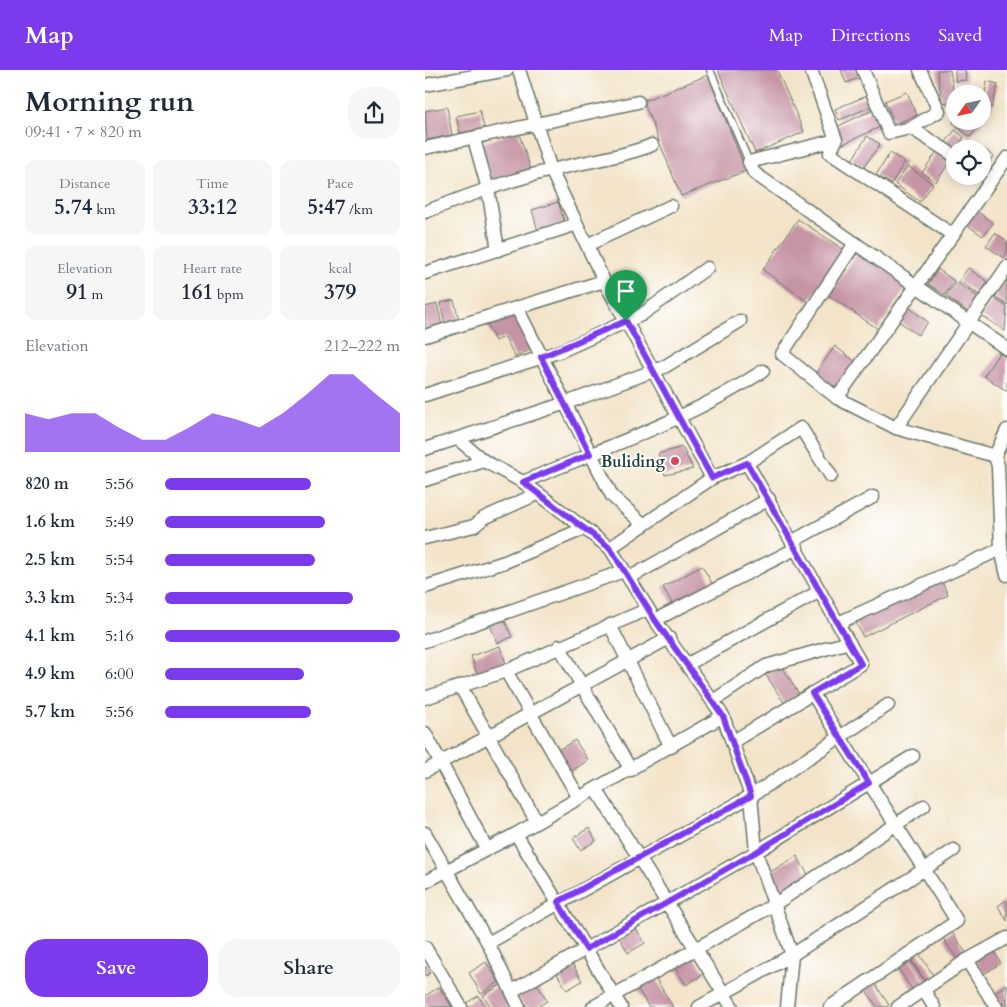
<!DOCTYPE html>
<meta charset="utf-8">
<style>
:root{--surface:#fff;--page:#f6f6f7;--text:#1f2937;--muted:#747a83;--accent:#7c3aed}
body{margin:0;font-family:Cardo,serif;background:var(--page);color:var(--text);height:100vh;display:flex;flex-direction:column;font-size:19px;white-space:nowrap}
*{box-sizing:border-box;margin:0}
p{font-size:16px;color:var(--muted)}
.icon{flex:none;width:28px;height:28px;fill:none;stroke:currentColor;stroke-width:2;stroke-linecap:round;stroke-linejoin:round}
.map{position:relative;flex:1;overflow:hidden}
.panel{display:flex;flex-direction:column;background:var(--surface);width:425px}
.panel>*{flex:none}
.needle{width:32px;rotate:236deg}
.controls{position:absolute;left:521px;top:15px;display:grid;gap:10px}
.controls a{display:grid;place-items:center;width:45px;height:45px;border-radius:50%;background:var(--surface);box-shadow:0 2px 12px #0003;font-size:25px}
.pin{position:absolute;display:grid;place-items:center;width:42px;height:42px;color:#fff;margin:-51px -21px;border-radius:50% 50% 50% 0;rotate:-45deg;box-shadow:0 0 5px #0007}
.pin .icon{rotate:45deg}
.round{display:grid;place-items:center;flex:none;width:52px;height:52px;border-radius:20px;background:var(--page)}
.head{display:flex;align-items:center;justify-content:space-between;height:85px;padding:0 25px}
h1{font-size:28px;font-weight:800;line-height:38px}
.figures{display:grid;grid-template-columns:repeat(3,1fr);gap:8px;height:85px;padding:5px 25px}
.figures div{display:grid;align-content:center;border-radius:12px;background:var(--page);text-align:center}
.figures b{font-size:21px;font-weight:800}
.figures small{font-size:14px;font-weight:400}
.figures p{font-size:14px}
.chart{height:140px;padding:10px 25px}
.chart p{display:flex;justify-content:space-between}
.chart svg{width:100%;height:90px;margin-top:5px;fill:var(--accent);opacity:.7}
.cta{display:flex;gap:10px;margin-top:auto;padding:10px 25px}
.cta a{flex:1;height:58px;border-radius:20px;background:var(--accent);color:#fff;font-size:20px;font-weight:800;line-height:58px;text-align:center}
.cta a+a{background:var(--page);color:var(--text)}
ul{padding:0 25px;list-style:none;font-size:16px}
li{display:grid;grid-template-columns:80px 60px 1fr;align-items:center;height:38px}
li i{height:12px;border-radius:6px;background:var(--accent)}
header{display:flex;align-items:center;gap:30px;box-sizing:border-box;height:70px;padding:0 25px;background:var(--accent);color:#fff}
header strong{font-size:24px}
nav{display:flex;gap:28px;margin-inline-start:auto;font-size:18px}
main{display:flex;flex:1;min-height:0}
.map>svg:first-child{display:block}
.building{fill:#c695a5}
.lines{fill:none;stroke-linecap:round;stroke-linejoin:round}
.service-casing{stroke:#697768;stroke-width:9}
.minor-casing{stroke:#697768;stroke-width:15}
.service{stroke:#fff;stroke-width:6}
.minor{stroke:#fff;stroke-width:12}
.route-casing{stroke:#fff;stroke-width:10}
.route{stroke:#7c3aed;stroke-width:6}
.poi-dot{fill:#d1495b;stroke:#fff;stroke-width:2}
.labels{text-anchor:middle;stroke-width:4;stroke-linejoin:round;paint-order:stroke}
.poi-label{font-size:16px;font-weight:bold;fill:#1f3d34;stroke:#fff;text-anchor:end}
</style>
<header>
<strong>Map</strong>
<nav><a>Map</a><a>Directions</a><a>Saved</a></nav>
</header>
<main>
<section class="panel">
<div class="head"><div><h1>Morning run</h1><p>09:41 · 7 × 820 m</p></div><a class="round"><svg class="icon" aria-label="share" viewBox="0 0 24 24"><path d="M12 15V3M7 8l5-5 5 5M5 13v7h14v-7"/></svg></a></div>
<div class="figures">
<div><p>Distance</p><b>5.74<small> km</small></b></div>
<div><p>Time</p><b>33:12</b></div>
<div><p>Pace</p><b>5:47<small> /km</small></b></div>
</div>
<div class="figures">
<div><p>Elevation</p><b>91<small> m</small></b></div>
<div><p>Heart rate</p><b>161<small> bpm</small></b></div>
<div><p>kcal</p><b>379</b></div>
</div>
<div class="chart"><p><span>Elevation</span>212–222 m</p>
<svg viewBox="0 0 160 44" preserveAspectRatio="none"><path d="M0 44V25L10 28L20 25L30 25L40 32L50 38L60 38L70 32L80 25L90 28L100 32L110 25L120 16L130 6L140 6L150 16L160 25V44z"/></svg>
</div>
<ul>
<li><b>820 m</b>5:56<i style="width:62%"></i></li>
<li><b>1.6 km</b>5:49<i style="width:68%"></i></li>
<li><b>2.5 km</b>5:54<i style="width:64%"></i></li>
<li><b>3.3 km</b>5:34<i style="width:80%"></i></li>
<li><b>4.1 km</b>5:16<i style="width:100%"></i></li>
<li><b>4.9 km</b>6:00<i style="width:59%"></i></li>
<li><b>5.7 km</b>5:56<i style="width:62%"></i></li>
</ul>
<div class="cta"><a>Save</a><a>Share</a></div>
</section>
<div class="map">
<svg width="582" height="937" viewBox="0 0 582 937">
<rect width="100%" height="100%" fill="#fff"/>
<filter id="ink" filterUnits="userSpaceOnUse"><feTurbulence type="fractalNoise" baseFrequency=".02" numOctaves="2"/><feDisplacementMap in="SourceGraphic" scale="10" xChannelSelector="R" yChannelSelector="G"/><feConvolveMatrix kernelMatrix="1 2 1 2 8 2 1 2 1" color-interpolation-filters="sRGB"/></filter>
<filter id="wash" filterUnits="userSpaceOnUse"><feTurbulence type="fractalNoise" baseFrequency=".0096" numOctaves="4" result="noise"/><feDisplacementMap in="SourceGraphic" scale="20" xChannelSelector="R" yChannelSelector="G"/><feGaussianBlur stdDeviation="1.12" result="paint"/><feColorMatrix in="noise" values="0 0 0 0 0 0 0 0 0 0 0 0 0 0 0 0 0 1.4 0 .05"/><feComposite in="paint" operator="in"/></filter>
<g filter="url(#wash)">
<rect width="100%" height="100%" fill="#f3e4c9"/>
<g id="blocks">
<g class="building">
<polygon points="293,0 352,0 379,62 330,83"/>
<polygon points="416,0 431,0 434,8 421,13"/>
<polygon points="512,0 525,0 530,31 517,33"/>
<polygon points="530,0 540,0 541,10 530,11"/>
<polygon points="283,5 321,101 256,126 218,31"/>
<polygon points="562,11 573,14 567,38 558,36"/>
<polygon points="482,22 492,45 470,54 460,31"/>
<polygon points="446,24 450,35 414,50 410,39"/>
<polygon points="22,37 27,65 2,70 0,41"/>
<polygon points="450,39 457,56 416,75 409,58"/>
<polygon points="55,41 59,58 35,63 31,46"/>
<polygon points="529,51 558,51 545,67 528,53"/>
<polygon points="530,60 539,67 531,79 521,72"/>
<polygon points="93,61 106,100 68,112 55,74"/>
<polygon points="442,66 455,74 439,97 427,90"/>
<polygon points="558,78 568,86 560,98 558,96"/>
<polygon points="513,80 526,90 511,112 497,103"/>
<polygon points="465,83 480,92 466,114 451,105"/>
<polygon points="483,96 508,114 495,132 470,114"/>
<polygon points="133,132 140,153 113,161 107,140"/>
<polygon points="549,139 568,153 558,166 539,153"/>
<polygon points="373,149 419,180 383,232 338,200"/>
<polygon points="570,163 582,171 582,183 579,188 561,176"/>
<polygon points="434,181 483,215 453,259 403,225"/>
<polygon points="543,198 563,212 554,225 534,211"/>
<polygon points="513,199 529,211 520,225 503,214"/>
<polygon points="582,209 582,235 570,227"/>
<polygon points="531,212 553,227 543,242 521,226"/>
<polygon points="569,228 582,237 580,261 557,246"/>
<polygon points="29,230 35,254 21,258 15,233"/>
<polygon points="12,234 18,260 0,264 0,237"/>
<polygon points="482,236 503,252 493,265 472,250"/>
<polygon points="92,243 109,278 90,287 80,267 70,271 61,252"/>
<polygon points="410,276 432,293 413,319 391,303"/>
<polygon points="574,283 582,288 582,321 559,306"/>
<polygon points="257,377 268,399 240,405 233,384"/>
<polygon points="277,496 288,515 249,537 238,517"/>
<polygon points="516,510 523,525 438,567 431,553"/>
<polygon points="78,547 87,567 73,573 64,553"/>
<polygon points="75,576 81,594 52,604 46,586"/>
<polygon points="356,595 374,624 360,634 341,605"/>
<polygon points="150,670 163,690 144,703 130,682"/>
<polygon points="164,758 171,771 155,780 148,768"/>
<polygon points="372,786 385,808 355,826 342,804"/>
<polygon points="581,830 582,832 582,851 573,836"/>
<polygon points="209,855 220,873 203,883 193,865"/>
<polygon points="527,862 543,886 534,892 518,868"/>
<polygon points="567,878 576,893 559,904 550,889"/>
<polygon points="493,882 510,908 502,913 484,887"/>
<polygon points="269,886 280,903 261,915 250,897"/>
<polygon points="484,889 501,914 489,922 472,897"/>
<polygon points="61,892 74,912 56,924 44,903"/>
<polygon points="147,893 157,911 142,920 131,902"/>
<polygon points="0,896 5,903 0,906"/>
<polygon points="230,907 248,937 224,937 212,918"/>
<polygon points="448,911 464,935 461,937 452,937 439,917"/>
<polygon points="111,912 122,931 112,937 99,937 91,923"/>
<polygon points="582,914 582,937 580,937 570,922"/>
<polygon points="76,915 89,937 66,937 58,925"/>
<polygon points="14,917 27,937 3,937 0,932 0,926"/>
<polygon points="53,926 61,937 39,937 38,935"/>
</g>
</g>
</g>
<g filter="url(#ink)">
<use href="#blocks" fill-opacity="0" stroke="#697768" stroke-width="1"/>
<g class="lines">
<defs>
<polyline id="service" points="285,0 324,92"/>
<g id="minor">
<polyline points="386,0 411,70 405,83 528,165"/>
<polyline points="438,0 464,63 486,58 514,41 495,0"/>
<polyline points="0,15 82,0"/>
<polyline points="486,58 530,86"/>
<polyline points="49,69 63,119 73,180"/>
<polyline points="411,70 324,92 329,103 582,279"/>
<polyline points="0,78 213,32"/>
<path d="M0,142c42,-16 84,-32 127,-42 33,-9 68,-12 100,-25"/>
<polyline points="430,173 357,284 412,328 471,358 570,386"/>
<polyline points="162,175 246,136"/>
<polyline points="0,203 152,154"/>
<polyline points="179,211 287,408"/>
<polyline points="92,238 187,426 219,455"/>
<polyline points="0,266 179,211 126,100 94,0"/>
<polyline points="0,325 136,281 216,245 282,198"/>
<polyline points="412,328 582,88"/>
<polyline points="471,358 582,197"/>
<polyline points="582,360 570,386 573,396 576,479 582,505"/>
<polyline points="34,370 59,391"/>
<polyline points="0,379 141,333 239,297 315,251"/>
<polyline points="0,410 59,391 98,412 185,478 230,550 298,646 326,726 331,782 367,885 362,937"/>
<path d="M98,412c81,-34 167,-63 240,-111"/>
<polyline points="0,468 49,456 59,448 112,424"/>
<polyline points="368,471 448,427"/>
<polyline points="185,478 287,408 322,393 376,358 406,406"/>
<polyline points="204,508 344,429"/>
<polyline points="0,517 80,492 158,459"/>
<polyline points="230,550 372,478"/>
<polyline points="413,553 576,479"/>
<polyline points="185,555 246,677"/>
<polyline points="0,571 199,501"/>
<polyline points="134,576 206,700"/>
<polyline points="263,594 395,521"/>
<polyline points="81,601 154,728"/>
<polyline points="35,616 112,752"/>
<polyline points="387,623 532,851 405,937"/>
<polyline points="0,628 81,601 223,539"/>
<polyline points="288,631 341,596 424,572"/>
<polyline points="0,663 62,779"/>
<polyline points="307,672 436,594 322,393"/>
<polyline points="0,701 244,568"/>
<polyline points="171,719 307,937"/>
<polyline points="0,763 63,873 94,937"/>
<polyline points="91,764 196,937"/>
<polyline points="0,812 91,764 298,646"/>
<polyline points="63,873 326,726 463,635"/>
<polyline points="0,877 36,937"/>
<polyline points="542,890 571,937"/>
<polyline points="499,920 509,937"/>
<polyline points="87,921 331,782 488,686"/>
<polyline points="168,937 350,834 499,736"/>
<polyline points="274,937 367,885 529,780"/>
<polyline points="473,937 542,890 582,868"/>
</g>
</defs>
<use href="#service" class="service-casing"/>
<use href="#minor" class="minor-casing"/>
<use href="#service" class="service"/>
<use href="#minor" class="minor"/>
</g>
</g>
<g class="lines" filter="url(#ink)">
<defs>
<polygon id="route" points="201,251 287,408 322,393 436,594 387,623 444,713 331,782 161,879 133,832 326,726 298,646 230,550 185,478 98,412 165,384 116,287"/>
</defs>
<use href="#route" class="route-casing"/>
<use href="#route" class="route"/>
</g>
<circle class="poi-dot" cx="250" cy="391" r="5"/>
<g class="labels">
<g class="poi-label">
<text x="240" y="397">Buliding</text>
</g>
</g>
</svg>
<div class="controls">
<a><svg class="needle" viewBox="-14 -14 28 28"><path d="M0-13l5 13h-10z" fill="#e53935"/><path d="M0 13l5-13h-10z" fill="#747a83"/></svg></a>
<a><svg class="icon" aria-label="locate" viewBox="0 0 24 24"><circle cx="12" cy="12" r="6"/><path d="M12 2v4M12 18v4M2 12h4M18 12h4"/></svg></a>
</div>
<div class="pin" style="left:201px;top:251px;background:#1e9e55"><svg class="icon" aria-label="arrive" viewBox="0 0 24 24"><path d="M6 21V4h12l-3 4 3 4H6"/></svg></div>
</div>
</main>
